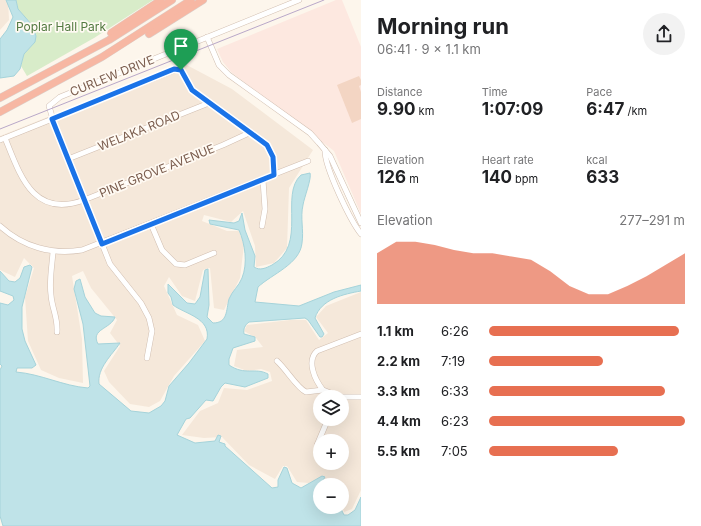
<!DOCTYPE html>
<meta charset="utf-8">
<style>
:root{--surface:#fff;--page:#f2f2f2;--text:#202124;--muted:#757577;--accent:#e76f51}
body{margin:0;font-family:Inter,sans-serif;background:var(--page);color:var(--text);height:100vh;display:flex;flex-direction:column;font-size:15px;white-space:nowrap}
*{box-sizing:border-box;margin:0}
p{font-size:13px;color:var(--muted)}
.icon{flex:none;width:22px;height:22px;fill:none;stroke:currentColor;stroke-width:2;stroke-linecap:round;stroke-linejoin:round}
.map{position:relative;flex:1;overflow:hidden}
.sheet{display:flex;flex-direction:column;background:var(--surface);width:340px}
.sheet>*{flex:none}
.fabs{position:absolute;left:313px;top:390px;display:grid;gap:8px}
.fabs a{display:grid;place-items:center;width:36px;height:36px;border-radius:50%;background:var(--surface);box-shadow:0 4px 16px #0002;font-size:20px}
.pin{position:absolute;display:grid;place-items:center;width:34px;height:34px;color:#fff;margin:-41px -17px;border-radius:50% 50% 50% 0;rotate:-45deg;box-shadow:0 0 4px #0007}
.pin .icon{rotate:45deg}
.round{display:grid;place-items:center;flex:none;width:42px;height:42px;border-radius:21px;background:var(--page)}
.headline{display:flex;align-items:center;justify-content:space-between;height:68px;padding:0 16px}
h1{font-size:22px;font-weight:700;line-height:30px}
.metrics{display:grid;grid-template-columns:repeat(3,1fr);gap:6px;height:68px;padding:4px 16px}
.metrics div{display:grid;align-content:center}
.metrics b{font-size:17px;font-weight:700}
.metrics small{font-size:11px;font-weight:400}
.metrics p{font-size:11px}
.chart{height:112px;padding:8px 16px}
.chart p{display:flex;justify-content:space-between}
.chart svg{width:100%;height:72px;margin-top:4px;fill:var(--accent);opacity:.7}
ul{padding:0 16px;list-style:none;font-size:13px}
li{display:grid;grid-template-columns:64px 48px 1fr;align-items:center;height:30px}
li i{height:10px;border-radius:5px;background:var(--accent)}
main{display:flex;flex:1;min-height:0}
.map>svg:first-child{display:block}
.residential{fill:#f5e8da;fill-rule:evenodd}
.commercial{fill:#fde8e0}
.green{fill:#d8ecc9}
.water{fill:#bfe3e8;stroke:#a5d3da}
.building{fill:#f3d5c3}
.lines{fill:none;stroke-linecap:round;stroke-linejoin:round}
.minor-casing{stroke:#d1beb0;stroke-width:6}
.highway-casing{stroke:#dad1cd;stroke-width:8}
.minor{stroke:#fff;stroke-width:5}
.highway{stroke:#f7b7a3;stroke-width:7}
.tram{stroke:#b9a8c9;stroke-width:1}
.route-casing{stroke:#fff;stroke-width:8}
.route{stroke:#1a73e8;stroke-width:5}
.labels{text-anchor:middle;stroke-width:3.5;stroke-linejoin:round;paint-order:stroke}
.park-label{font-size:12px;fill:#537a41;stroke:#fffaf3}
.street-label{font-size:12px;fill:#7a5c4d;stroke:#fffaf3}
</style>
<main>
<div class="map">
<svg width="361" height="526" viewBox="0 0 361 526">
<rect width="100%" height="100%" fill="#fdf6ec"/>
<g class="residential">
<polygon points="0,0 8,0 9,20 0,30"/>
<polygon points="183,63 232,89 313,150 289,188 287,248 274,263 256,267 255,246 243,211 231,222 204,215 202,221 227,231 239,231 244,245 240,278 224,310 214,308 210,268 203,270 195,301 182,296 169,277 164,286 177,315 198,325 205,341 174,376 160,401 149,407 130,404 109,382 104,371 120,346 110,333 117,320 91,288 83,271 72,276 82,339 83,383 59,378 41,370 28,341 25,297 34,268 24,258 15,277 0,270 0,136"/>
<path d="M361,292v198l-9,19 -8,3 -2,-6v-21h-20v-5l-13,3 -12,-1 -10,-16h-4l-8,13 -26,-14 -27,-28 -18,1 -22,-3 18,-24 18,-8 6,-15 23,2 25,-9 -2,-9 -9,-3 -14,2 -13,-5 3,-16 26,-3 -7,-9 -12,-7 3,-6 43,-5h16l13,20 9,-7 -12,-16 10,-11zM320,397h22v22h-22zM320,441h22v22h-22z"/>
</g>
<polygon class="commercial" points="336,0 342,0 361,47 361,214 334,151 231,72 223,62 217,49"/>
<polygon class="green" points="16,0 153,0 94,38 27,76 21,66 24,54 35,42 32,25 18,9"/>
<g class="water">
<polygon points="6,0 16,0 18,9 32,25 36,36 35,42 24,54 20,69 14,76 0,78 0,39 7,30 13,17"/>
<path d="M310,173c2,5 -6,25 -7,32 -3,13 1,25 -1,38 -2,21 -30,31 -44,44l-3,15 44,4 35,-14 27,-7v6c-17,3 -40,8 -46,27l9,16 -2,3h-2l-12,-17 -3,-2 -56,4c-4,3 -6,7 -5,12l11,3v4l-22,7 -4,11v6c16,11 26,2 39,9v4l-23,9 -20,-4 -4,4 -8,14 -7,-1 -16,18 -4,1 -9,16 18,8 20,-2 3,-6 3,1 -2,6 6,2v2l47,42 6,-1v-7l6,-13 3,1 5,15 9,5 21,-12 3,1c-10,16 -5,15 -5,30h20l4,8h4l7,-5 6,-13v29h-358l-3,-10v-146l2,-4 -2,-2v-61l8,2 6,-5 -1,-4 -13,-5v-20l9,10 6,1 5,-4 4,-11 6,-2 2,2 -10,40v22l3,12 11,24 -4,3h-15l-1,4c25,2 47,14 72,16l2,-2 -7,-62 -9,-35 2,-8 4,-2 5,18 10,16 6,3 14,1c-4,12 -25,12 -17,27l22,-1c-8,12 -23,25 -21,41l32,27 18,2 12,-7 4,-5 4,-15 20,-23 18,-24c4,-21 -22,-25 -34,-34l-2,-8 -3,-4v-9l19,19 8,1 5,-7 5,-27 3,-1 1,36 -2,12 6,6c15,0 13,-13 16,-24 3,-8 10,-13 13,-21 6,-15 3,-34 -3,-48l-29,-6 -1,-4 25,3 5,-2 3,-8 3,17 10,26 -1,11c6,4 12,1 18,-2 36,-20 7,-70 29,-90z"/>
</g>
<polygon class="building" points="359,76 361,80 361,85 359,86 361,92 361,119 352,123 337,85"/>
<g class="lines">
<defs>
<g id="minor">
<polyline points="207,37 219,65 229,75 310,133 319,143 330,156 361,223"/>
<path d="M5,138c15,37 28,81 79,62l139,-55 26,-12"/>
<polyline points="0,140 177,69 182,71 192,90 267,145 273,157 274,175"/>
<path d="M325,150c-1,16 25,70 36,84"/>
<polyline points="68,159 209,103"/>
<polyline points="151,224 162,250 176,264 185,265 214,253"/>
<path d="M0,226c23,21 52,29 82,24l226,-89"/>
<polyline points="262,226 265,209 263,180"/>
<path d="M53,252c-1,14 -4,29 -2,43 1,14 7,22 6,37"/>
<polyline points="147,358 152,331 149,318 141,303 110,264 54,123 49,106 60,97 299,0"/>
<path d="M277,361c10,9 20,27 29,31l17,-2 18,7h20"/>
<path d="M323,390c-8,-10 -17,-29 -6,-39l44,-17"/>
<polyline points="317,445 328,419"/>
</g>
<g id="highway">
<polyline points="111,33 161,0"/>
<polyline points="149,34 203,0"/>
<polyline points="0,98 109,40 172,0"/>
<polyline points="0,112 102,57 191,0"/>
</g>
</defs>
<use href="#minor" class="minor-casing"/>
<use href="#highway" class="highway-casing"/>
<use href="#minor" class="minor"/>
<use href="#highway" class="highway"/>
<polyline class="tram" points="0,129 324,0"/>
</g>
<g class="lines">
<defs>
<polygon id="route" points="174,69 181,70 192,90 267,145 273,157 274,175 102,244 52,119"/>
</defs>
<use href="#route" class="route-casing"/>
<use href="#route" class="route"/>
</g>
<g class="labels">
<g class="park-label">
<text x="61" y="31">Poplar Hall Park</text>
</g>
<g class="street-label">
<text transform="translate(112 76) rotate(-22)" y="4">CURLEW DRIVE</text>
<text transform="translate(139 131) rotate(-22)" y="4">WELAKA ROAD</text>
<text transform="translate(157 171) rotate(-22)" y="4">PINE GROVE AVENUE</text>
</g>
</g>
</svg>
<div class="fabs">
<a><svg class="icon" aria-label="layers" viewBox="0 0 24 24"><path d="M12 4l9 5-9 5-9-5zM3 14l9 5 9-5"/></svg></a>
<a>+</a>
<a>−</a>
</div>
<div class="pin" style="left:181px;top:70px;background:#1e9e55"><svg class="icon" aria-label="arrive" viewBox="0 0 24 24"><path d="M6 21V4h12l-3 4 3 4H6"/></svg></div>
</div>
<section class="sheet">
<div class="headline"><div><h1>Morning run</h1><p>06:41 · 9 × 1.1 km</p></div><a class="round"><svg class="icon" aria-label="share" viewBox="0 0 24 24"><path d="M12 15V3M7 8l5-5 5 5M5 13v7h14v-7"/></svg></a></div>
<div class="metrics">
<div><p>Distance</p><b>9.90<small> km</small></b></div>
<div><p>Time</p><b>1:07:09</b></div>
<div><p>Pace</p><b>6:47<small> /km</small></b></div>
</div>
<div class="metrics">
<div><p>Elevation</p><b>126<small> m</small></b></div>
<div><p>Heart rate</p><b>140<small> bpm</small></b></div>
<div><p>kcal</p><b>633</b></div>
</div>
<div class="chart"><p><span>Elevation</span>277–291 m</p>
<svg viewBox="0 0 160 44" preserveAspectRatio="none"><path d="M0 44V13L10 6L20 6L30 8L40 11L50 13L60 13L70 15L80 17L90 24L100 33L110 38L120 38L130 33L140 27L150 20L160 13V44z"/></svg>
</div>
<ul>
<li><b>1.1 km</b>6:26<i style="width:97%"></i></li>
<li><b>2.2 km</b>7:19<i style="width:58%"></i></li>
<li><b>3.3 km</b>6:33<i style="width:90%"></i></li>
<li><b>4.4 km</b>6:23<i style="width:100%"></i></li>
<li><b>5.5 km</b>7:05<i style="width:66%"></i></li>
</ul>
</section>
</main>
